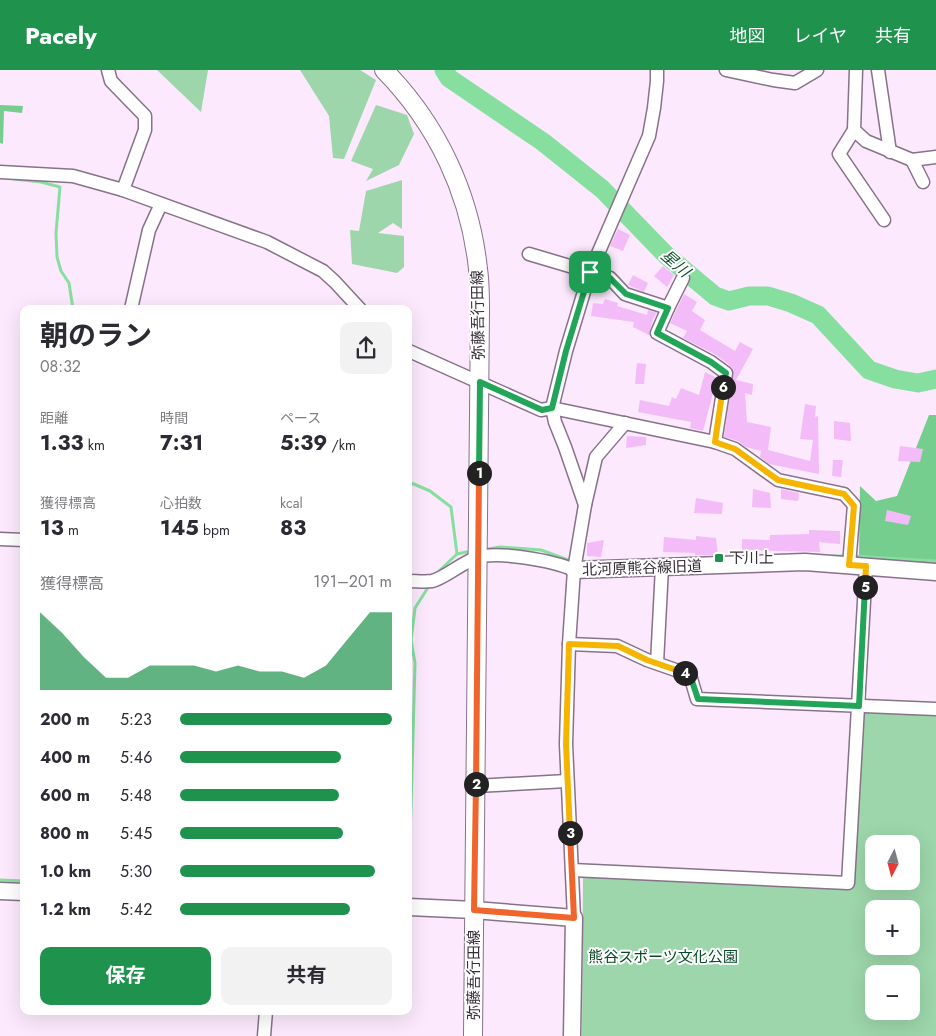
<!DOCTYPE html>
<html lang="ja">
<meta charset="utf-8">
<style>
:root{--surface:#fff;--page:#f2f2f3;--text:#2b2b33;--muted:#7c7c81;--accent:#1f934e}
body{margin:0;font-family:Jost,"Noto Sans JP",sans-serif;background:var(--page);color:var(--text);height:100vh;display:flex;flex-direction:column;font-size:19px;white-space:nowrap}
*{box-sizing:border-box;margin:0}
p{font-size:16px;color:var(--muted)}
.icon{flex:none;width:28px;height:28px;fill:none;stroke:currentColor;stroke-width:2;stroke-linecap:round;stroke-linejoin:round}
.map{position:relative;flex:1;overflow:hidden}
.side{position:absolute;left:20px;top:235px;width:392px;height:710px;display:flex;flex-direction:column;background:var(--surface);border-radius:10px;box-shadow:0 5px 20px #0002}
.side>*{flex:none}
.needle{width:32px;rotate:186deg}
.tools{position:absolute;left:865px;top:765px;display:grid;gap:10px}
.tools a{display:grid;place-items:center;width:55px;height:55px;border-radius:10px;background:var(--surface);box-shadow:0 5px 20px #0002;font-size:25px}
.pin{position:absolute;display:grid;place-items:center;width:42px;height:42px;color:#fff;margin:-21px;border-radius:10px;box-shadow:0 2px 8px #0006}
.km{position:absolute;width:25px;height:25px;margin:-12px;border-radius:50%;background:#222;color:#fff;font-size:14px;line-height:25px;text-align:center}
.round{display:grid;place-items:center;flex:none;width:52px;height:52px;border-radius:10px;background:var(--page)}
.overview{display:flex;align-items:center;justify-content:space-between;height:85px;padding:0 20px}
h1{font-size:28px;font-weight:700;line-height:38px}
.stats{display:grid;grid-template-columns:repeat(3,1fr);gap:8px;height:85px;padding:5px 20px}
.stats div{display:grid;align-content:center}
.stats b{font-size:21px;font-weight:700}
.stats small{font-size:14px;font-weight:400}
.stats p{font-size:14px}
.chart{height:140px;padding:10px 20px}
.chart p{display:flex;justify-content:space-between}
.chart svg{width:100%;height:90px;margin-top:5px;fill:var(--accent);opacity:.7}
.action{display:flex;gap:10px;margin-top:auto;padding:10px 20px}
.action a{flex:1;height:58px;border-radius:10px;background:var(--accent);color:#fff;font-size:20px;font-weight:700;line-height:58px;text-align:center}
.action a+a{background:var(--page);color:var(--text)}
ul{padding:0 20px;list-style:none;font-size:16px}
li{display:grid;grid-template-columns:80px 60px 1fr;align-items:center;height:38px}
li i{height:12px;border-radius:6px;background:var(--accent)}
header{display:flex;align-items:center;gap:30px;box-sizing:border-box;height:70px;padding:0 25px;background:var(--accent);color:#fff}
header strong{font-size:24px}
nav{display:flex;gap:28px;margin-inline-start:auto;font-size:18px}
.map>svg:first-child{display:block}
.green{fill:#9dd6aa;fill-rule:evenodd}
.forest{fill:#75cd8e}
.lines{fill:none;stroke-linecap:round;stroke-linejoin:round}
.stream{stroke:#87df9f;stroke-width:3}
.river{stroke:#87df9f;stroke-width:19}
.building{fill:#f3bcf8}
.minor-casing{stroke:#877289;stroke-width:15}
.tertiary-casing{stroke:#877289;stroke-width:19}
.secondary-casing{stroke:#877289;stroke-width:20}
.minor{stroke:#fff;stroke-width:12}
.tertiary{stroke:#fff;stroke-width:16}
.secondary{stroke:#fff;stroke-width:18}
.split-1-casing{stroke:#fff;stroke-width:10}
.split-2-casing{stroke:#fff;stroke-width:10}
.split-3-casing{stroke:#fff;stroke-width:10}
.split-4-casing{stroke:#fff;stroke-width:10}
.split-5-casing{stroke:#fff;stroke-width:10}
.split-6-casing{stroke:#fff;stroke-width:10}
.split-7-casing{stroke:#fff;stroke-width:10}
.split-1{stroke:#22a559;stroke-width:6}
.split-2{stroke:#f0652b;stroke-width:6}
.split-3{stroke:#f0652b;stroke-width:6}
.split-4{stroke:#f5b400;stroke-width:6}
.split-5{stroke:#22a559;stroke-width:6}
.split-6{stroke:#f5b400;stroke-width:6}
.split-7{stroke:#22a559;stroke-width:6}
.poi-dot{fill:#1f934e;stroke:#fff;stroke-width:2}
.labels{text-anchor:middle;stroke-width:4;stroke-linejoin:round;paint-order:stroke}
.street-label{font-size:15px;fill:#372e38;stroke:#fff}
.poi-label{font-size:15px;fill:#372e38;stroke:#fff;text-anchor:start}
.park-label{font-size:15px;fill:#044a23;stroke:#fff}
.water-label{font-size:16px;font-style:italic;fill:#0e5028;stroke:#fff}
</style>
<header>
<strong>Pacely</strong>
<nav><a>地図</a><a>レイヤ</a><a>共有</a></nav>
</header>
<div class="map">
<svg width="936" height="966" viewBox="0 0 936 966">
<rect width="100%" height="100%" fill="#fce9fd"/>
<g class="green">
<polygon points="157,0 208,0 201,42"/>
<polygon points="300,0 360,0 376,10 344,89 333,88 329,46"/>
<polygon points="376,35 407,45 414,64 399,95 366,111 373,99 351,91"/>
<polygon points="402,110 402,159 393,153 378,163 404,166 404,197 397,203 352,194 350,160 359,161 366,121"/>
<path d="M860,639l76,4v323h-354l1,-162 270,14zM874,774h37v37h-37zM874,839h37v37h-37zM874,904h37v37h-37z"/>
</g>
<g class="forest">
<polygon points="0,35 23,36 22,43 4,41 3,74 0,73"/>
<polygon points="929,345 936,345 936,493 859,488 860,416 876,431 897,426"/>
</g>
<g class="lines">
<g class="stream">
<polyline points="14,109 41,112 60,117 56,163 57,187 61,201 69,213 73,239"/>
<polyline points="409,412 430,421 451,437 457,484"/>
<polyline points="482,480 500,477 541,480 571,491"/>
<polyline points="832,486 846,486"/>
<polyline points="852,486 936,491"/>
<polyline points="438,502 457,484 471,481"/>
<polyline points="409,809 415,593 411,570 415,538 429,516"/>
<polyline points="0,810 24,811"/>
</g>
<polyline class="river" points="444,0 449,8 543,72 602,119 666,185 715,226 729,231 749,226 768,226 791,233 818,245 869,300 895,309 918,313 936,309"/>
</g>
<g class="building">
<polygon points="618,159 630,165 623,181 610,176"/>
<polygon points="663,196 674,205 667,217 654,206"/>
<polygon points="633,205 648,213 644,222 628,215"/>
<polygon points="684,224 697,232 692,241 705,250 700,260 735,281 740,272 753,279 736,310 753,314 752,325 745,323 747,352 771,357 768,380 810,391 813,370 800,369 805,334 816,336 815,347 818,346 819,404 769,394 760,387 761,381 746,377 738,371 724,367 734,300 728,294 716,285 683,268 687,261 670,253"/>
<polygon points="605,229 618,233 617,236 647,245 648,240 657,243 653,249 649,265 633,257 634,252 591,246 593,233 603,234"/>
<polygon points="637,293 646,294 644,314 635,314"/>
<polygon points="705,302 717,308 703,361 690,358 691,352 638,342 640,330 669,336 672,327 676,329 681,318 699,325"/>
<polygon points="834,351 850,353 851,371 834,369"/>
<polygon points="627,366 646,367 646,375 626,378"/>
<polygon points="900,376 923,379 920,392 898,391"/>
<polygon points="833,390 843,390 841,407 832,406"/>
<polygon points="753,419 770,423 771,438 752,437"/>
<polygon points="781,419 799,423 798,431 781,429"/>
<polygon points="696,428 723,433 722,444 694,443"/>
<polygon points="887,440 911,446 908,455 885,451"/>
<polygon points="809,460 840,461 840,474 819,472 820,482 742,480 742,469 770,470 770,465 809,464"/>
<polygon points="696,466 716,468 718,485 695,485 695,483 663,482 664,467 696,470"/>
<polygon points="604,470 601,487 587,486 587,473"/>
</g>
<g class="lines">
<defs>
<g id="minor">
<polyline points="108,0 111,11 145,46 145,60 123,120"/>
<polyline points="726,0 773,10 795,13 817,0"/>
<polyline points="856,0 854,60 866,71 912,90 936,87"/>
<polyline points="878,0 890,82"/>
<polyline points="854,60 839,84 884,150"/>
<polyline points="912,90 923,112"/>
<polyline points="0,102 73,106 123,120 267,172 323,201 335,212 360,239"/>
<polyline points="529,184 610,208 625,224 668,238 657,263 711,292 726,303 715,372"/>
<polyline points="668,238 683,208"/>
<polyline points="131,239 149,160 161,134"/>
<polyline points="409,281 541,340 552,338 715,372 735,379 778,410 844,424 854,435 849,495"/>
<polyline points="585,435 596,387 625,353"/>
<polyline points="0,469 24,470"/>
<path d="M409,511c7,0 16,1 23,0 11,-2 31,-19 44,-23 20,-8 78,3 98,12"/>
<polyline points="569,574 617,576 647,590 690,605 697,629 936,639"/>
<polyline points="657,593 662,497"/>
<polyline points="476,716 567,711"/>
<polyline points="572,800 848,813 866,496"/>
<polyline points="574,848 566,674 569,574 574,500 585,435 565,377 555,352 552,338 566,281 590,202 649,66 654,38 657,11 657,0"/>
<polyline points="264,966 266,941"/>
</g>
<g id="tertiary">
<polyline points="574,500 805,492 936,502"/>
<polyline points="0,821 24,822"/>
<polyline points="409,837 474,840 574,848 572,966"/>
</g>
<path id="secondary" d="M384,0c53,54 86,123 94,199 2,13 2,28 2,41l-7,726"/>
</defs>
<use href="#minor" class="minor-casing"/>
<use href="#tertiary" class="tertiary-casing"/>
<use href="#secondary" class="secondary-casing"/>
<use href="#minor" class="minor"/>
<use href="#tertiary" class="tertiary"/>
<use href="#secondary" class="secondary"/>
</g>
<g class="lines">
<defs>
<polyline id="split-1" points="479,403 480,312 542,340 552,338 566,281 590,202"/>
<polyline id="split-2" points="476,714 479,403"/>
<polyline id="split-3" points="476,714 474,840 574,848 570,763"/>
<polyline id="split-4" points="570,763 566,674 569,574 618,576 647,590 685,603"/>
<polyline id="split-5" points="685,603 690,605 698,629 859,636 865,517"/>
<polyline id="split-6" points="723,317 715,372 735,379 778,410 844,424 854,436 849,495 866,496 865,517"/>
<polyline id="split-7" points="590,202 610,208 626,224 668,238 657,263 711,292 726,303 723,317"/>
</defs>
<use href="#split-1" class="split-1-casing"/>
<use href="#split-2" class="split-2-casing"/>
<use href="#split-3" class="split-3-casing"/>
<use href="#split-4" class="split-4-casing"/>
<use href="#split-5" class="split-5-casing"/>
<use href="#split-6" class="split-6-casing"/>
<use href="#split-7" class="split-7-casing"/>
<use href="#split-1" class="split-1"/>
<use href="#split-2" class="split-2"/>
<use href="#split-3" class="split-3"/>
<use href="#split-4" class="split-4"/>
<use href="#split-5" class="split-5"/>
<use href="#split-6" class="split-6"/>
<use href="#split-7" class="split-7"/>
</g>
<rect class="poi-dot" x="714" y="483" width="10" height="10" rx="2.5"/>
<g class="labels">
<g class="street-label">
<text transform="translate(478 245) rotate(-91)" y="5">弥藤吾行田線</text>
<text transform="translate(642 498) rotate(-2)" y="5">北河原熊谷線旧道</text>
<text transform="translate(474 905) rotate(-90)" y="5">弥藤吾行田線</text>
</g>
<g class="poi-label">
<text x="729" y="493">下川上</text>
</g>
<g class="park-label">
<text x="663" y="892">熊谷スポーツ文化公園</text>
</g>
<g class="water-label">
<text transform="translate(676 193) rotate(41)" y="6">星川</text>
</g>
</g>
</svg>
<div class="tools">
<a><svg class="needle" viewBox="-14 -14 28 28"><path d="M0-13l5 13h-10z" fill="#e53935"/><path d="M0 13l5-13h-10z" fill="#7c7c81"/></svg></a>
<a>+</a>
<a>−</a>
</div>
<div class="pin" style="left:590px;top:202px;background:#1e9e55"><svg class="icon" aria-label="arrive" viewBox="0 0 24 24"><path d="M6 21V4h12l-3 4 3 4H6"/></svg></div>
<b class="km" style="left:479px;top:403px">1</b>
<b class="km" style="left:476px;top:714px">2</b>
<b class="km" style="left:570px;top:763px">3</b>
<b class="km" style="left:685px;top:603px">4</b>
<b class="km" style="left:865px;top:517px">5</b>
<b class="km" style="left:723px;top:317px">6</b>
<section class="side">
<div class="overview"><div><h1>朝のラン</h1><p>08:32</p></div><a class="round"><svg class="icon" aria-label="share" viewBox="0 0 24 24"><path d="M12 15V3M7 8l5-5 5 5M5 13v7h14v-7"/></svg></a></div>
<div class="stats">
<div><p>距離</p><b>1.33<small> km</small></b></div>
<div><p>時間</p><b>7:31</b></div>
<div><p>ペース</p><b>5:39<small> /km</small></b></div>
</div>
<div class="stats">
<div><p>獲得標高</p><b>13<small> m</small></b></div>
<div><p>心拍数</p><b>145<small> bpm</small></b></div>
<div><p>kcal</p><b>83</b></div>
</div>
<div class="chart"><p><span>獲得標高</span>191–201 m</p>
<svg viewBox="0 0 160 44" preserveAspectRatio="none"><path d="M0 44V6L10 16L20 28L30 38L40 38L50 32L60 32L70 32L80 35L90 32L100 35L110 35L120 38L130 32L140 19L150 6L160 6V44z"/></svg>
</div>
<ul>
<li><b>200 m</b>5:23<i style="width:100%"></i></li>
<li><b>400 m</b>5:46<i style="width:76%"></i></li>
<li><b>600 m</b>5:48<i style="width:75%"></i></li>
<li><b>800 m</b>5:45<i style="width:77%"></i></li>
<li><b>1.0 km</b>5:30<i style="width:92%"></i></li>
<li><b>1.2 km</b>5:42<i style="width:80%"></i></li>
</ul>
<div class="action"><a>保存</a><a>共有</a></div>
</section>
</div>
